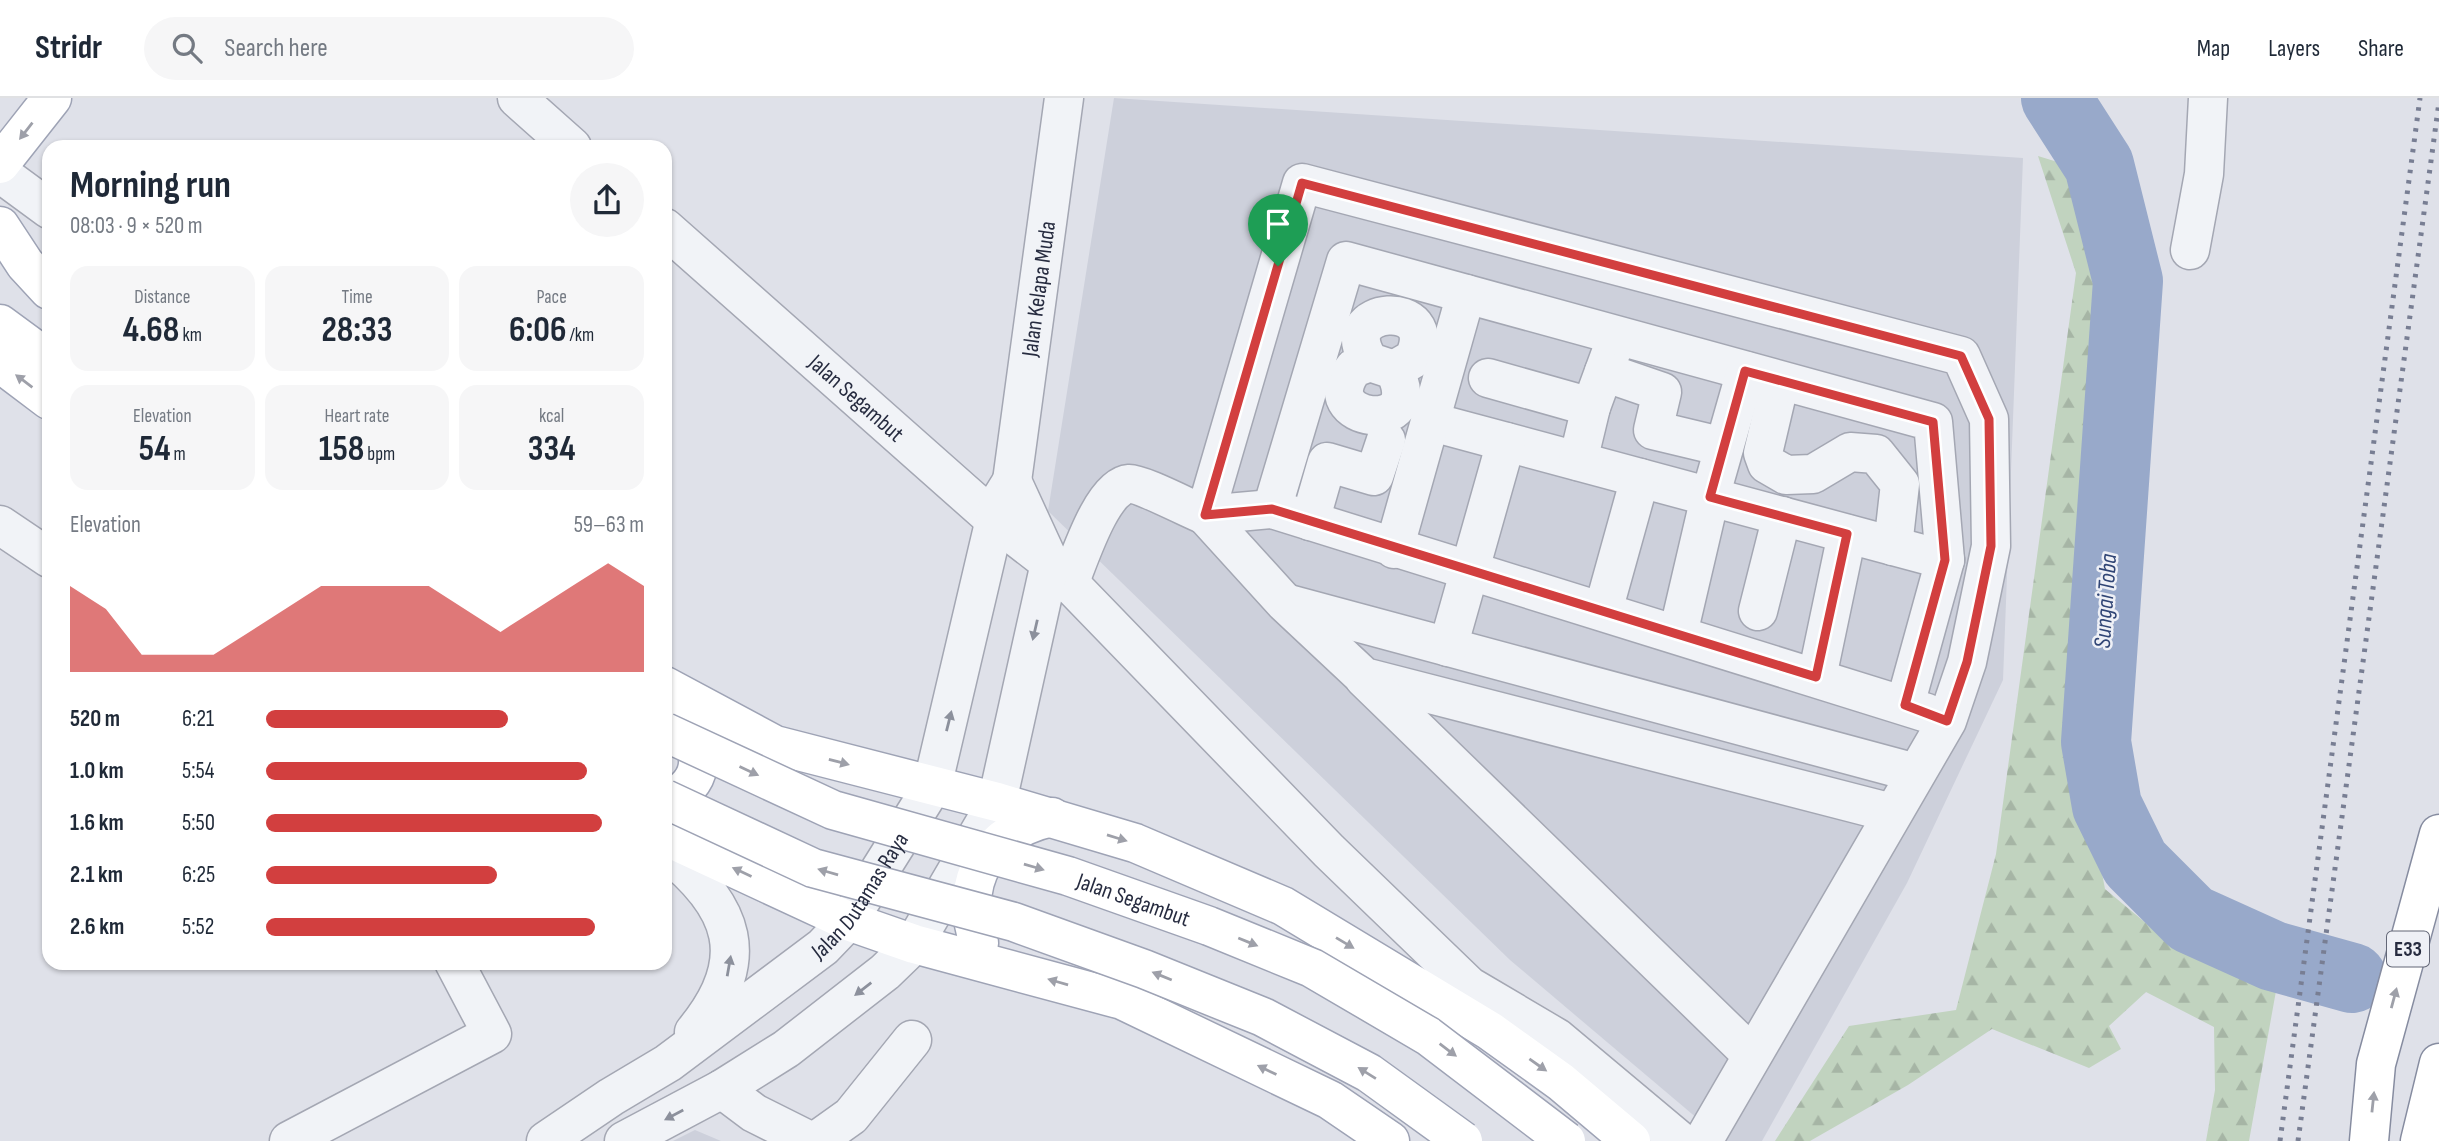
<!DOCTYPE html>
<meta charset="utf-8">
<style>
:root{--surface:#fff;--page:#f6f6f7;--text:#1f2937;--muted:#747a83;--line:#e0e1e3;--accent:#d23f3f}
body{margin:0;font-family:"Sofia Sans Condensed",sans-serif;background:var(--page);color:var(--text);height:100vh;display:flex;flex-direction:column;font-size:26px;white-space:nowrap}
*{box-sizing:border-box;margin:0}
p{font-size:23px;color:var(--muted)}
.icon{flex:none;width:38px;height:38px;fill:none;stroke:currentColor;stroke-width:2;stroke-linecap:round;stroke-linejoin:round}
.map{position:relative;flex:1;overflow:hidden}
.sheet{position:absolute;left:42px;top:42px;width:630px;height:830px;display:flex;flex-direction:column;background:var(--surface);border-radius:21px;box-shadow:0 2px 5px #0004}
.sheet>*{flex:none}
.pin{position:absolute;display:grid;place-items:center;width:60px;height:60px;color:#fff;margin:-72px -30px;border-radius:50% 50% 50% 0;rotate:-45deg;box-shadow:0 0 7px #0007}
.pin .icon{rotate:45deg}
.round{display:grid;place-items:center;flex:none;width:74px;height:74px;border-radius:37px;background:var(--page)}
.summary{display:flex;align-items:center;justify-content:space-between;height:119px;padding:0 28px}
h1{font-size:38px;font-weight:700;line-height:52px}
.figures{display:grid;grid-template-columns:repeat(3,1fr);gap:10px;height:119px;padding:7px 28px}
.figures div{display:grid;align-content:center;border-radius:18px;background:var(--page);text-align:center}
.figures b{font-size:35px;font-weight:700}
.figures small{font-size:19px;font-weight:400}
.figures p{font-size:19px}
.chart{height:196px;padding:14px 28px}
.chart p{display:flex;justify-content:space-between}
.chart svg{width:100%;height:126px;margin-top:7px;fill:var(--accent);opacity:.7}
ul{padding:0 28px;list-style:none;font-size:23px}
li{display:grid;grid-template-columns:112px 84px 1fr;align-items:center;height:52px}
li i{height:18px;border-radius:9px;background:var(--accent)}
header{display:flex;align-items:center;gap:42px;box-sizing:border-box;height:98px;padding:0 35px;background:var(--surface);border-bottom:2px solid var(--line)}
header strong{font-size:33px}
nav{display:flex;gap:38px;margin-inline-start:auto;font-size:24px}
.search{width:490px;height:63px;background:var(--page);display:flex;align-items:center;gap:18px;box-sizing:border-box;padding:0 24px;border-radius:38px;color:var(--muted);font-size:26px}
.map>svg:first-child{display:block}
.built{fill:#cdd0db}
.forest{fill:url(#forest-firs)}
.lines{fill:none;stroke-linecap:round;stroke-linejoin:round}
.river{stroke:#98a9ca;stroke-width:70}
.minor-casing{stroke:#a4a7b3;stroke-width:41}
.major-casing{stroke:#9ea3b5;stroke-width:41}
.highway-casing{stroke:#868ca0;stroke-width:41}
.minor{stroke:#f1f3f7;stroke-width:38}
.major{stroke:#fff;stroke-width:38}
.highway{stroke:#fff;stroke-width:38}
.rail{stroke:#787e93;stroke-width:5;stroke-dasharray:3.5 7;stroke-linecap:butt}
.major-bridge-casing{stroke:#9ea3b5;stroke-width:41;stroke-linecap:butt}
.major-bridge{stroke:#fff;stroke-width:38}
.oneway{fill:#9ea0a9}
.oneway2{fill:#8c909c}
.route-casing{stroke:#fff;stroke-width:14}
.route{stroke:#d23f3f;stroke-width:9}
.labels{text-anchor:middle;stroke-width:5;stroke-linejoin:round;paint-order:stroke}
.shield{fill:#eef0f6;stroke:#636777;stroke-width:2}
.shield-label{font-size:21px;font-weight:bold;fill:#272c40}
.street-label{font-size:23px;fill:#272c40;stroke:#eef0f6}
.water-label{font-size:24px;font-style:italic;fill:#304575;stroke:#eef0f6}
</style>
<header>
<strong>Stridr</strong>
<div class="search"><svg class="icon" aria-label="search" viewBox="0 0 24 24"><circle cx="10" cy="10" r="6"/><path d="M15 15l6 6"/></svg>Search here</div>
<nav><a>Map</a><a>Layers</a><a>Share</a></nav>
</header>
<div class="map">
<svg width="2439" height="1043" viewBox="0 0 2439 1043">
<defs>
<pattern id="forest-firs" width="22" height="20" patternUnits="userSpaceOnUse" patternTransform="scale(1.75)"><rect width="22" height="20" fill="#c1d3bf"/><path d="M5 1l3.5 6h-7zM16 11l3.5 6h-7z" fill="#a6b5a5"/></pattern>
</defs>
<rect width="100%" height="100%" fill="#dfe1e9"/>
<g class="built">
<polygon points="1114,0 2023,60 2003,582 1907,785 1762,1043 1724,1043 1510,862 1048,413"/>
<polygon points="695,1032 721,1043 673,1043"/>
</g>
<polygon class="forest" points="2038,58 2077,70 2111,196 2073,622 2105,791 2171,846 2276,893 2249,1043 2206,1043 2215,992 2214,929 2146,894 2109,928 2121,951 2089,970 1992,931 1908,987 1810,1043 1775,1043 1849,928 1956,912 1996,756 2076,175"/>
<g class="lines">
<polyline class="river" points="2056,0 2099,67 2128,183 2096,644 2107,708 2135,765 2191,821 2273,858 2352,880"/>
<defs>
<g id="minor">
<polyline points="517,0 572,49"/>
<polyline points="0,75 49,111"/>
<path id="s1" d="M665,130l332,294 53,41 279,288 140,135 88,52 123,103"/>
<polyline points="2190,152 2204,76 2208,0"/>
<path d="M1370,264l24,8 19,-11c33,-62 -85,-55 -43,3l-16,6c-45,55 77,70 40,2"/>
<polyline points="1604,274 1662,294 1653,332 1724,349"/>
<polyline points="1488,280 1591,309"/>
<polyline points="1780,283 1763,355 1767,366 1786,377 1813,376 1850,354 1876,356 1900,386 1893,448"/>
<polyline points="1432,324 1945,462"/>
<polyline points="1578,363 1591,309 1613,249"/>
<path id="s2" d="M1012,383l52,-383"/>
<polyline points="1272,411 1346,163 1933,324 1945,462 1905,607"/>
<polyline points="1205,417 1272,411 1927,615"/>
<polyline points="1205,417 1285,505 1364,579 1892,715"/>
<polyline points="1310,423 1327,364 1374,378 1386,342"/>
<polyline points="0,427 49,460"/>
<polyline points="1394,451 1466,196"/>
<path d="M1069,486c10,-24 33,-98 60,-100 11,-1 61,25 76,31l97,-332 659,173 28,63 2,127 -24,116 -20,59 -244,420"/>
<polyline points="1289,506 1916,675"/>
<polyline points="1603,513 1640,380"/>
<polyline points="1758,513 1782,418"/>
<polyline points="1678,536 1710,399 1746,273"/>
<polyline points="1448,549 1506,344"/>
<polyline points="1817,579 1847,436"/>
<polyline points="1364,580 1752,957"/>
<path d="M665,753c70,55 89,109 29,181"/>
<polyline points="722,991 754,1015 810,1043"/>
<polyline points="289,1043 492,936 454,864"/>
<path id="s3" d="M546,1043l65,-44 57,-34 155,-116 25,-26 84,-134 67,-285 13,-21 34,74"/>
<polyline points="624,1043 722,991 786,951 885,874 914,846 997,704 1050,465"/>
<polyline points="816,1043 851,1018 912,942"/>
</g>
<g id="major">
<polyline points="0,66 52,0"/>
<polyline points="0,128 25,166 49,192"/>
<polyline points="0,226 49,262"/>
<polyline points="0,265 49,302"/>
<polyline points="665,588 775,647 997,704 1135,745 1283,808 1490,933 1561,984 1631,1043"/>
<path d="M665,703c41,-17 40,-47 18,-81"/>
<polyline points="665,738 848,823 914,846 1122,902 1330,1002 1390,1043"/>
<path d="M979,845c-22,-63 10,-112 73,-126"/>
</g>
<g id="highway">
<polyline points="2369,1043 2376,966 2439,736"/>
<polyline points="2420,1043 2439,965"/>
</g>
</defs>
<use href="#minor" class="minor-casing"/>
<use href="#major" class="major-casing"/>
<use href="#highway" class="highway-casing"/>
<use href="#minor" class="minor"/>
<use href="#major" class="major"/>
<use href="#highway" class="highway"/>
<g class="rail">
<polyline points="2280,1043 2420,0"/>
<polyline points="2298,1043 2439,4"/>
</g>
<defs>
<g id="major-bridge">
<path id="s4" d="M665,634l168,78 235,66 141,50 103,42 116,68 138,105"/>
<polyline points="665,701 813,770 1014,824 1144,871 1263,919 1369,975 1463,1043"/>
</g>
</defs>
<use href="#major-bridge" class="major-bridge-casing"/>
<use href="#major-bridge" class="major-bridge"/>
</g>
<defs><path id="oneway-solid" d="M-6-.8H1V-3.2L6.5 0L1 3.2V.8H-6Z" transform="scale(1.75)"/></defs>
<g class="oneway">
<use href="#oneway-solid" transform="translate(26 33) rotate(128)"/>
<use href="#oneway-solid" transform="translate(24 283) rotate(-143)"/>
<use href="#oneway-solid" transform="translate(839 664) rotate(15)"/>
<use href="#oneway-solid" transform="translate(749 673) rotate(25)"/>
<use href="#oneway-solid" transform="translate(1117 740) rotate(17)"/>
<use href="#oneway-solid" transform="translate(1034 769) rotate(16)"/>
<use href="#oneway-solid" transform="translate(742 774) rotate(-155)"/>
<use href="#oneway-solid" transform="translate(828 774) rotate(-164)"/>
<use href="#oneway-solid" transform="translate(1248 844) rotate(22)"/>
<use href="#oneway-solid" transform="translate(1345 845) rotate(31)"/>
<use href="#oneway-solid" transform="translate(1162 878) rotate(-158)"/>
<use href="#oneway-solid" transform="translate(1058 884) rotate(-164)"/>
<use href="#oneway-solid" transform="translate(2394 900) rotate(-75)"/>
<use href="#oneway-solid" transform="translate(1448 952) rotate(37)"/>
<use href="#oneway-solid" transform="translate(1538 967) rotate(35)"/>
<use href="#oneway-solid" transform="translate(1267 972) rotate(-154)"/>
<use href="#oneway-solid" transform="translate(1367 975) rotate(-148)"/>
<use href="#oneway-solid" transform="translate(2373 1004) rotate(-84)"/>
</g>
<g class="oneway2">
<use href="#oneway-solid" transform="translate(1035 532) rotate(103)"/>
<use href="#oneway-solid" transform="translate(949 623) rotate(-76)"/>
<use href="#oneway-solid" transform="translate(729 868) rotate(-80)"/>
<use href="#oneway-solid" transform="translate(863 891) rotate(142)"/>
<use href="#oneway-solid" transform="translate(674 1017) rotate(152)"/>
</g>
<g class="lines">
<defs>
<polygon id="route" points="1302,85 1961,258 1989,321 1991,448 1967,564 1947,623 1905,607 1945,462 1933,324 1745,273 1710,399 1847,436 1816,579 1272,411 1205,417"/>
</defs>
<use href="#route" class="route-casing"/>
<use href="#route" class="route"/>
</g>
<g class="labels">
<rect class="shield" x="2387" y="833.5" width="42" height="35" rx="5"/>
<g class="shield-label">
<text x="2408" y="858">E33</text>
</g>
<g class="street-label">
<text dy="8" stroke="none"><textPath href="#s2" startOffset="194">Jalan Kelapa Muda</textPath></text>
<text dy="8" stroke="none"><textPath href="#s1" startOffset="256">Jalan Segambut</textPath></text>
<text dy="8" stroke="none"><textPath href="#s3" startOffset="402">Jalan Dutamas Raya</textPath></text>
<text dy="8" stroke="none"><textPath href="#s4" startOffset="499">Jalan Segambut</textPath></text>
</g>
<g class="water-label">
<text transform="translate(2105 503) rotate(-86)" y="8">Sungai Toba</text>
</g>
</g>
</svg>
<div class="pin" style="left:1278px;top:168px;background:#1e9e55"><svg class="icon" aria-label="arrive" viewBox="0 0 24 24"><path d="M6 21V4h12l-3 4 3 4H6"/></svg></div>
<section class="sheet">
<div class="summary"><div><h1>Morning run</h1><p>08:03 · 9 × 520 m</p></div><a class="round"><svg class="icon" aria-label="share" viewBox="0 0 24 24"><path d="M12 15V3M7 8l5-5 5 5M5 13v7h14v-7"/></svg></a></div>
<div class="figures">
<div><p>Distance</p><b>4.68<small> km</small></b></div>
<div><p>Time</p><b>28:33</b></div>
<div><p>Pace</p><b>6:06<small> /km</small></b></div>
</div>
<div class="figures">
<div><p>Elevation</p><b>54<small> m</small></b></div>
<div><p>Heart rate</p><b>158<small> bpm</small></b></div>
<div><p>kcal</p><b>334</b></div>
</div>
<div class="chart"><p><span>Elevation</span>59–63 m</p>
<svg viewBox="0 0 160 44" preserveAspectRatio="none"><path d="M0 44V14L10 22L20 38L30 38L40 38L50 30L60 22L70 14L80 14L90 14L100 14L110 22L120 30L130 22L140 14L150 6L160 14V44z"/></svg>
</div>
<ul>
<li><b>520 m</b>6:21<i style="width:64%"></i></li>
<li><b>1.0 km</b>5:54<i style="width:85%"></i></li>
<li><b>1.6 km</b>5:50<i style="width:89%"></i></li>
<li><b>2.1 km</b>6:25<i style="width:61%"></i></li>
<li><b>2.6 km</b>5:52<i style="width:87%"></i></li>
</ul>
</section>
</div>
